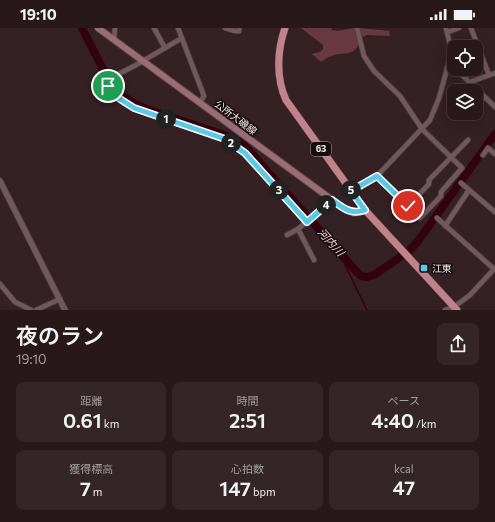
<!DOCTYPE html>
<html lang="ja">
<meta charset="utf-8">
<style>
:root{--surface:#28181a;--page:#342527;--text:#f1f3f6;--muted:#a5a0a2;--line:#443739}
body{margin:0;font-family:Commissioner,"Noto Sans JP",sans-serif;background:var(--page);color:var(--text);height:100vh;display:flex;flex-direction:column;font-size:15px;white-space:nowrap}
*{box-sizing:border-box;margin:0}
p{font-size:13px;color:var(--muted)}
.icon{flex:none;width:22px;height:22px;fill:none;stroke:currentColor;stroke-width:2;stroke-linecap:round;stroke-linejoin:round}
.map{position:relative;height:282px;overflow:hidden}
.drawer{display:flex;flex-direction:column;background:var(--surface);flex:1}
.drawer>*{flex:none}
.fabs{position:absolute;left:447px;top:12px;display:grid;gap:8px}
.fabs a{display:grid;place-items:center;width:36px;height:36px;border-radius:8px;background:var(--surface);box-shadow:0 4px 16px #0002,0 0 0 1px var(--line);font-size:20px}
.pin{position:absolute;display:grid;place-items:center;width:34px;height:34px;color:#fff;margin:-17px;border:2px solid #fff;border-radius:50%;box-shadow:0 1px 4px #0007}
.km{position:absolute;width:20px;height:20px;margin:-10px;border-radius:50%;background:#222;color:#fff;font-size:11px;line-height:20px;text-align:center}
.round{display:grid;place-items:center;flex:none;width:42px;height:42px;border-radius:8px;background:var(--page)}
.head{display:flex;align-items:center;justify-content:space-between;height:68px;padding:0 16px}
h1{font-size:22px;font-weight:600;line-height:30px}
.stats{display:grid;grid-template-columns:repeat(3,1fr);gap:6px;height:68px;padding:4px 16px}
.stats div{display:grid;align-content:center;border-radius:8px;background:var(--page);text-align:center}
.stats b{font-size:20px;font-weight:600}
.stats small{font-size:11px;font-weight:400}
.stats p{font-size:11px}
.status{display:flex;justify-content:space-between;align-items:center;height:28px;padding:0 20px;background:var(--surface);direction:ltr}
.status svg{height:11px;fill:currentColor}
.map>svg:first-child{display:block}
.green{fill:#693942}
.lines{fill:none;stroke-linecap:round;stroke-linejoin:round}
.stream{stroke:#320210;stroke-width:1.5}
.river{stroke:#320210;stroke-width:8}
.minor-casing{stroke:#503e41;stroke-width:6}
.tertiary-casing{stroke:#503e41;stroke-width:7}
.secondary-casing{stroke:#503e41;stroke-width:8}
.primary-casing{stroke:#503e41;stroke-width:8}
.minor{stroke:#71585c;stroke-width:4.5}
.tertiary{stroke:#71585c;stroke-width:5.5}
.secondary{stroke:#996d74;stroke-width:6}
.primary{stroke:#c1828d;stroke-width:7}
.route-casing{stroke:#fff;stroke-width:8}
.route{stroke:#5ac8e6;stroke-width:5}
.poi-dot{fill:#5ac8e6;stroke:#160d0e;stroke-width:1.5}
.labels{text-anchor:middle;stroke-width:3;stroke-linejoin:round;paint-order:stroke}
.shield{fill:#160d0e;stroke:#b1a4a5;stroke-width:1}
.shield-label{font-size:9px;font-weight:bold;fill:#f3e4e6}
.street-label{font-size:10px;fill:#f3e4e6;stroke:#160d0e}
.poi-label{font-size:10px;fill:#f3e4e6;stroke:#160d0e;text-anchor:start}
.water-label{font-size:11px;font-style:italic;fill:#fcd0d6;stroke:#160d0e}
</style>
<div class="status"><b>19:10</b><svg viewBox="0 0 49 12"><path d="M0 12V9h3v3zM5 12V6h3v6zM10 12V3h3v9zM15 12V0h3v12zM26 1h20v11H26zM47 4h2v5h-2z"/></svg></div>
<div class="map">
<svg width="495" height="282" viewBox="0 0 495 282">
<rect width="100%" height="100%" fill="#352023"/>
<path class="green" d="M301,0h30l1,2c8,2 14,-1 22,-2 10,0 24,2 35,3l1,5 -23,-1 -5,2c-9,24 -16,12 -33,20 -3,1 -5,3 -8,5l-9,-8 8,-2 3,-3v-4z"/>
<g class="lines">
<polyline class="stream" points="346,233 345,237 367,282"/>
<polyline class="river" points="82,0 110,55 123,68 135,76 149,82 231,109 244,117 356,243 361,248 367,249 374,247 409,223 418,213 495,106"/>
<defs>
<g id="minor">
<polyline points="154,0 165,20"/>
<polyline points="178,0 204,68 200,74"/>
<polyline points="225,0 235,3 239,3 239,0"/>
<polyline points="357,0 364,28 374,43 400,68 422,101 462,140 441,164 441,168 420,190 377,148"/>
<polyline points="471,0 489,47"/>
<polyline points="448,4 459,0"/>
<polyline points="182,10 136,37 105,53 111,62 120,71 134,80 225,111 245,125 307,194"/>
<polyline points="114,12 115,0"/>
<polyline points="456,41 495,79"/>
<polyline points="470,54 495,45"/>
<polyline points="483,127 488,120 495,126"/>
<polyline points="461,155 495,184"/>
<polyline points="351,163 377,148 430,92 439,70 450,30 451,21 446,0"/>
<polyline points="408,178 429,156 429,152 468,112"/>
<polyline points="437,190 494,241"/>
<polyline points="445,198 469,162"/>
<polyline points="298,201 314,232"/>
<polyline points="287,207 298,201 332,172"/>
<polyline points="0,256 15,274 31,282"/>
<polyline points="36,282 60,271"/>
<polyline points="445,282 454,279 470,267 495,240"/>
</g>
<polyline id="tertiary" points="0,153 65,282"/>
<polyline id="secondary" points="98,0 346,182 354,185 365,182"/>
<path id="primary" d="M285,0c-8,23 -9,50 1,72l79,110 92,100"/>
</defs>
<use href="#minor" class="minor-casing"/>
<use href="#tertiary" class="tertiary-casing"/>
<use href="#secondary" class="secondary-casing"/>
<use href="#primary" class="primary-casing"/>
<use href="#minor" class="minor"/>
<use href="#tertiary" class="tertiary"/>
<use href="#secondary" class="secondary"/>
<use href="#primary" class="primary"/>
</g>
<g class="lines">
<defs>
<path id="route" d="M108,58l12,13 14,9 91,31 20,14 62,69 25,-22c11,8 19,15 33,10l-14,-19 26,-15 31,30"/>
</defs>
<use href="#route" class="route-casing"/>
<use href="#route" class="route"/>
</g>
<rect class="poi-dot" x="420" y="236" width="8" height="8" rx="2"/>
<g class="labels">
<rect class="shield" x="311" y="114" width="20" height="14" rx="3"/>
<g class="shield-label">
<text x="321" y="124">63</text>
</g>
<g class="street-label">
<text transform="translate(236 89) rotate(37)" y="4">公所大磯線</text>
</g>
<g class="poi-label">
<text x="432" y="244">江東</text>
</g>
<g class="water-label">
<text transform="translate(331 214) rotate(48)" y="4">河内川</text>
</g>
</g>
</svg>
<div class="fabs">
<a><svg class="icon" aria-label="locate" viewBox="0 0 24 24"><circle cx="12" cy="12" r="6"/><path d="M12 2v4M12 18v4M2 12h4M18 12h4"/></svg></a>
<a><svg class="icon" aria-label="layers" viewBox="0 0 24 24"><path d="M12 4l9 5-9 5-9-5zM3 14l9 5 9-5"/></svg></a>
</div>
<div class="pin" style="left:108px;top:58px;background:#1e9e55"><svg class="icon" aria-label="arrive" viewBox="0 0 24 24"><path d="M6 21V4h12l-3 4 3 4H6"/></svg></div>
<div class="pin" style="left:408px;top:178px;background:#d93025"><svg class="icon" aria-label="check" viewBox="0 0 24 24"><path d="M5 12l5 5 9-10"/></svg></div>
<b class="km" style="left:166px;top:91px">1</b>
<b class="km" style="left:231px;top:115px">2</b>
<b class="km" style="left:279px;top:162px">3</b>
<b class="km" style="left:326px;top:177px">4</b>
<b class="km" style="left:351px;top:162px">5</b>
</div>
<section class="drawer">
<div class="head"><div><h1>夜のラン</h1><p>19:10</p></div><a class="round"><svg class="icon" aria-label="share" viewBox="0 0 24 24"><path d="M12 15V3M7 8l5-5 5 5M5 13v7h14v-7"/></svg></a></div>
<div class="stats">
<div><p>距離</p><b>0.61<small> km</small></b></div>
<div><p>時間</p><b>2:51</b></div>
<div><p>ペース</p><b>4:40<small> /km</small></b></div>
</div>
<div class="stats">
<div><p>獲得標高</p><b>7<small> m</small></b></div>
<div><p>心拍数</p><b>147<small> bpm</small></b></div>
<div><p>kcal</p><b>47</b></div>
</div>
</section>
